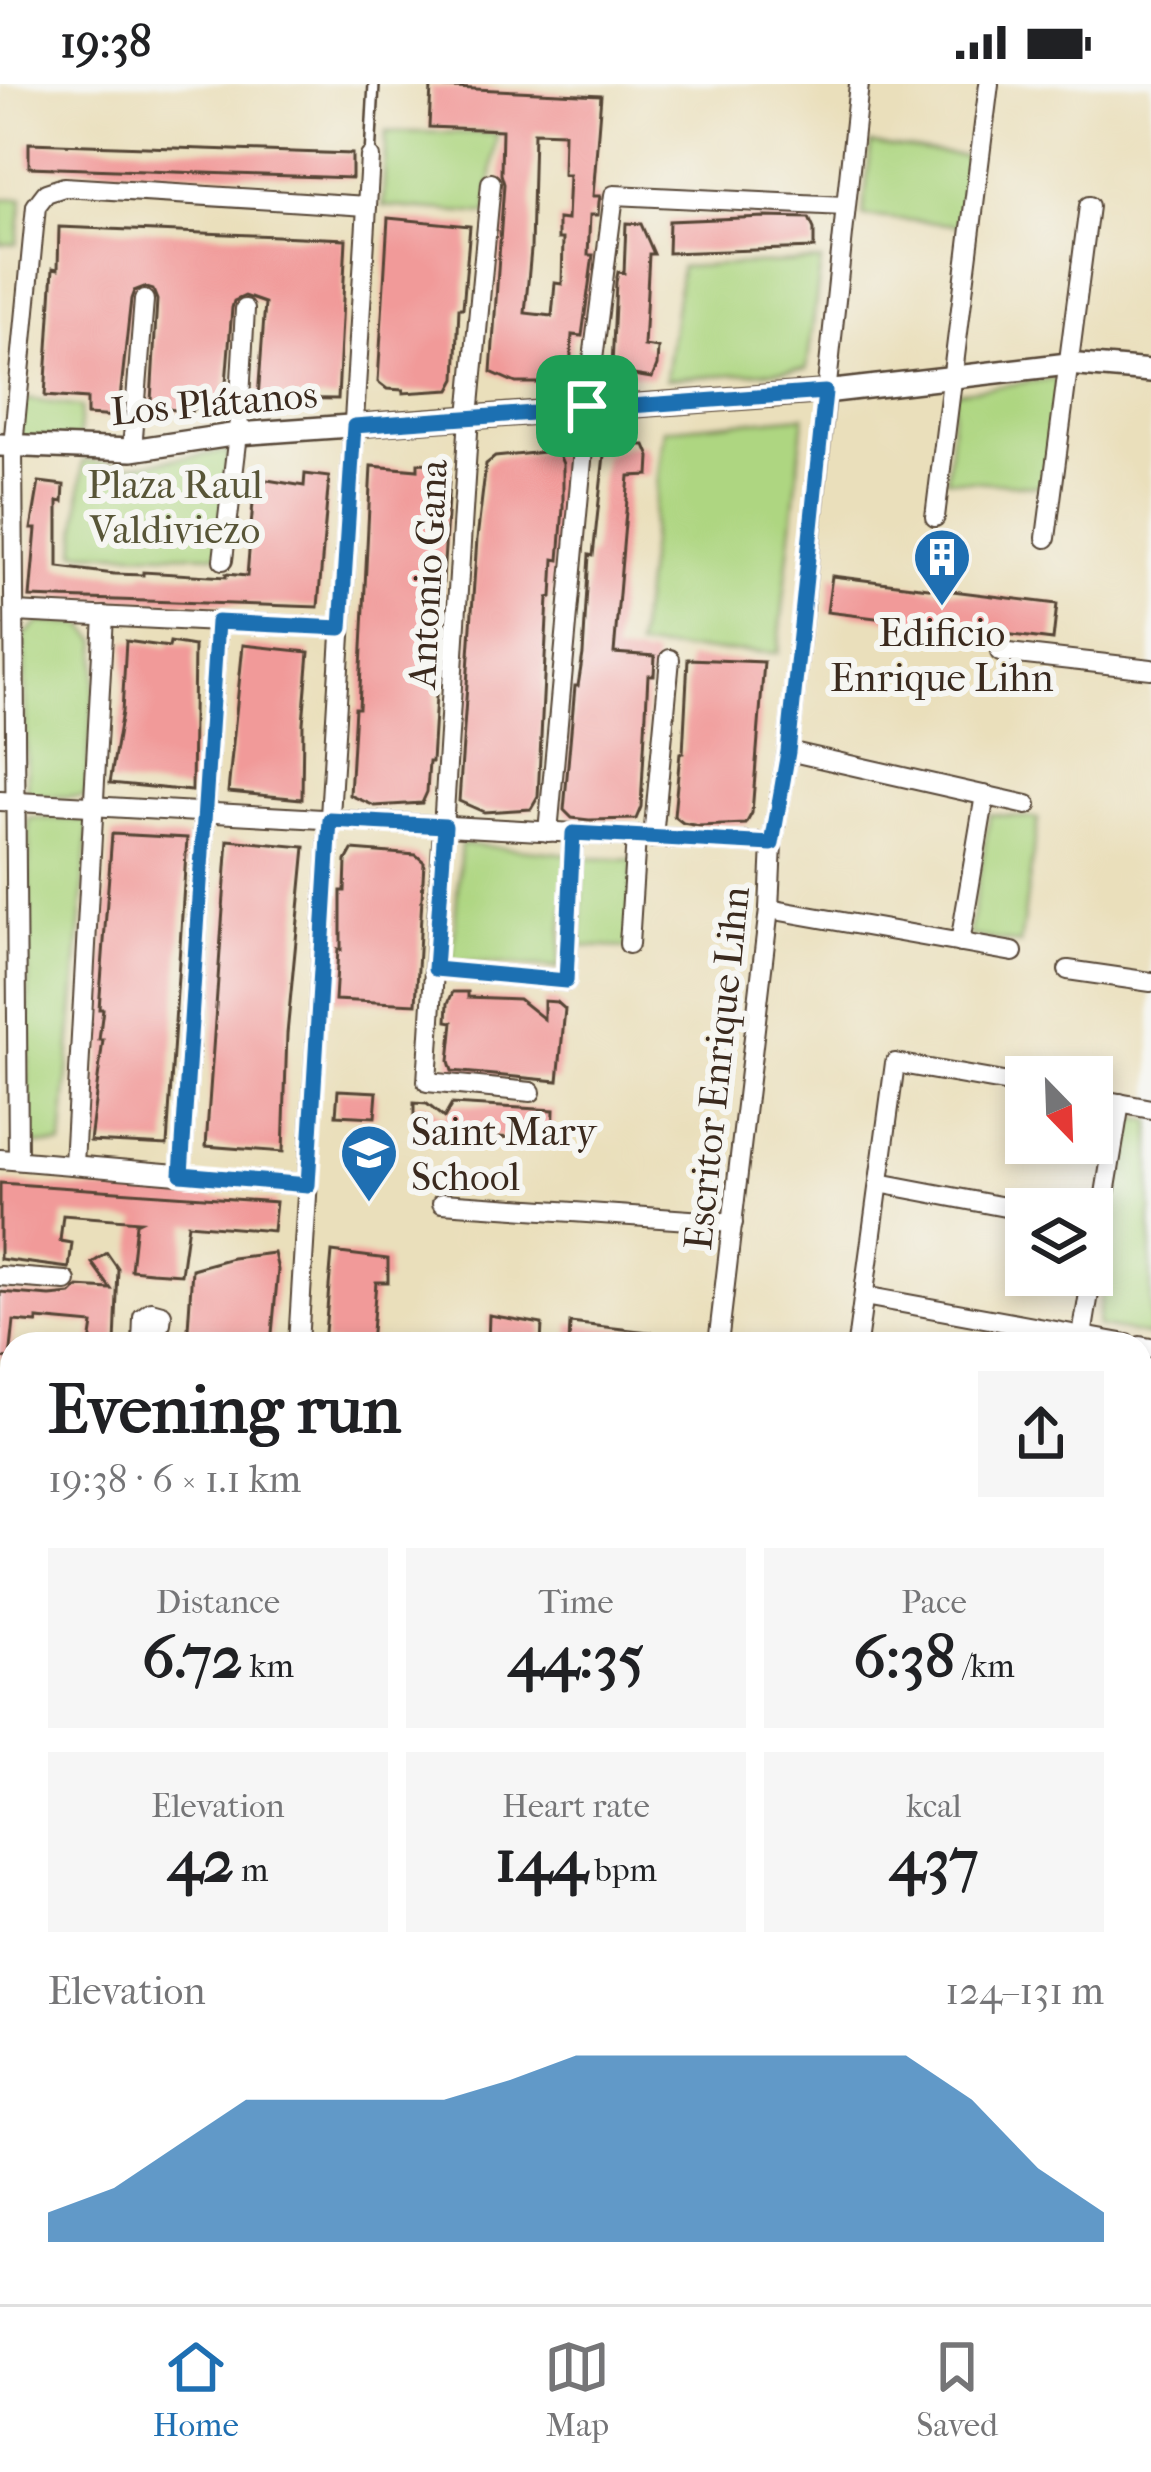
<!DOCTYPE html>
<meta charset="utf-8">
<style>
:root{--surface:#fff;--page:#f6f6f6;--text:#202124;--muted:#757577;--line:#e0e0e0;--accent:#1f6fb2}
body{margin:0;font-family:"IM FELL French Canon",serif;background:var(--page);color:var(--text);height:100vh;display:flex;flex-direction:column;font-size:45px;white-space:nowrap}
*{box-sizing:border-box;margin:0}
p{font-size:39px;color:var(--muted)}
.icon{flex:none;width:66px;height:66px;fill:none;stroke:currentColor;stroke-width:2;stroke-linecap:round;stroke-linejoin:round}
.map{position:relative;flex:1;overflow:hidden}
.panel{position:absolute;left:0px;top:1248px;width:1152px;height:972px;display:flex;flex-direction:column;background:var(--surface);border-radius:36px 36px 0 0;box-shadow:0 6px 18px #0003}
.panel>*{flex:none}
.needle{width:78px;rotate:157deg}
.buttons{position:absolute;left:1005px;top:972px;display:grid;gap:24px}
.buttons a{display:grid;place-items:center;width:108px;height:108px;border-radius:0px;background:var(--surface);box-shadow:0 6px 18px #0003;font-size:60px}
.pin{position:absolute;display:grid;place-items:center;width:102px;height:102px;color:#fff;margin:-51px;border-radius:24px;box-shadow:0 6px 18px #0006}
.round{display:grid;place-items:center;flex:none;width:126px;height:126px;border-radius:0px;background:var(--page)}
.headline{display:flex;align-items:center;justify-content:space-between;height:204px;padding:0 48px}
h1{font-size:66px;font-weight:700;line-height:90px}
.metrics{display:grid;grid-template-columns:repeat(3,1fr);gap:18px;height:204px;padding:12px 48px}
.metrics div{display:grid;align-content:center;border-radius:0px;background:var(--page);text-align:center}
.metrics b{font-size:60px;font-weight:700}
.metrics small{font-size:33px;font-weight:400}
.metrics p{font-size:33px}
.chart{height:336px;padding:24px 48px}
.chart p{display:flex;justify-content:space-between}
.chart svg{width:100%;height:216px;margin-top:12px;fill:var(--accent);opacity:.7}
.status{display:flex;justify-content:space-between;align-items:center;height:84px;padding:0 60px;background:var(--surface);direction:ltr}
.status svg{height:33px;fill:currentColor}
.tab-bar{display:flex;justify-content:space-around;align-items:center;height:168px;border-top:3px solid var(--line);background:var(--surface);font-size:33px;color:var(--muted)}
.tab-bar a{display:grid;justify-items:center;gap:6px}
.tab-bar .on{color:var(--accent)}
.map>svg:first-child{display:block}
.green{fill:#aed681;stroke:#748050;stroke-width:3}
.building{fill:#f19a99;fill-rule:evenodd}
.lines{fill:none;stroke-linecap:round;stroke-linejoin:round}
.service-casing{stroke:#554536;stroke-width:14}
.minor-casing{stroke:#554536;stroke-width:22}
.tertiary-casing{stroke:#554536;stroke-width:26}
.secondary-casing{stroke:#554536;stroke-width:28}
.service{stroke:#fff;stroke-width:9}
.minor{stroke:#fff;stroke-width:18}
.tertiary{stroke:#fff;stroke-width:21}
.secondary{stroke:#fde5c5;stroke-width:24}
.route-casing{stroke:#fff;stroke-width:24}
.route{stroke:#1f6fb2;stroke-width:15}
.labels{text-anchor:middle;stroke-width:12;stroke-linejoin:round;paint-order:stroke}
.street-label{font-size:39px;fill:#3b2a1e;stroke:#f6f6f2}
.park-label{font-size:39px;fill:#585537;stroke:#f6f6f2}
.poi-label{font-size:39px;fill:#3b2a1e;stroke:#f6f6f2}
</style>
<div class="status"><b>19:38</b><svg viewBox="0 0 49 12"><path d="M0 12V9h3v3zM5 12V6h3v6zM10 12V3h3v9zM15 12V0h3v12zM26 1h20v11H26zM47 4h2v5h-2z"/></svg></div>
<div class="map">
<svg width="1151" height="2220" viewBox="0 0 1151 2220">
<rect width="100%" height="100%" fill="#f6f6f2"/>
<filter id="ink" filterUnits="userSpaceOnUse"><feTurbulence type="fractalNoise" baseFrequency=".00833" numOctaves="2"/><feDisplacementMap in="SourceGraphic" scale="24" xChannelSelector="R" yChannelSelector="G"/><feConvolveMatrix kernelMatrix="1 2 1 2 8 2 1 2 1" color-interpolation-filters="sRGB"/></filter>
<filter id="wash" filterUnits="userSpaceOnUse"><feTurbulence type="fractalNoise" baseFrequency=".004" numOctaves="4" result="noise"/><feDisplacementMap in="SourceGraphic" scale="48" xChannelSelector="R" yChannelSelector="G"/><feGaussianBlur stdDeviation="2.7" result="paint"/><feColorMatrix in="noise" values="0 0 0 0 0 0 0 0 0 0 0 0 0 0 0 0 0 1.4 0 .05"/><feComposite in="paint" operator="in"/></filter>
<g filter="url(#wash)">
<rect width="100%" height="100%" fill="#eadfbb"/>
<g class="green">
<polygon points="386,48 497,49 487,130 383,122"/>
<polygon points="871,60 967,72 959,141 863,132"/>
<polygon points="23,114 17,160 0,160 0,115"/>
<polygon points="821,177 807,285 666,295 681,183"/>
<polygon points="1058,294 1047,403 947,395 955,308"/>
<polygon points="17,314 81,323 78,364 13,362"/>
<polygon points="804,332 778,569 637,564 664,345"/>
<polygon points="229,367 218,471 76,468 83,377 133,381"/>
<polygon points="40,538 83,541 98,557 85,713 27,712 24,551"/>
<polygon points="990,730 1038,735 1020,860 969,851"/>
<polygon points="29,734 89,736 62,1061 28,1060"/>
<polygon points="461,760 570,770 558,884 452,877"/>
<polygon points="584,774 633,776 628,864 580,862"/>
<polygon points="1128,1033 1151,1037 1151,1252 1097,1242"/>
<polygon points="0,1449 8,1450 0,1634"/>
<polygon points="639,2208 798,2208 797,2220 645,2220"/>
</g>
<g id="blocks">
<g class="building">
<path d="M431,3l170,8 -8,101h7l-1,6 -1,13h-8l-2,40h5l-11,81 -10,-1 -2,37 -5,11h-49l-25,-11 13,-188 -3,-10 1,-44 -73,-3zM534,48l30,1 -1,42h6l-2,45 -9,-1v20h5l-1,45 -7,-1 -3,33 -27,-3 6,-63z"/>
<polygon points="29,59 352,70 352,94 29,83"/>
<polygon points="765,133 809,134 814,145 814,164 668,169 669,137"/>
<polygon points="388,134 470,142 463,224 459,224 456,295 450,306 403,309 403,306 387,305 378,298"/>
<polygon points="626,139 641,140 654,170 649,170 644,262 658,264 657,282 652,294 621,289 612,282 616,198 618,188 624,189"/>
<polygon points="59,143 346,155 338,315 258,314 265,219 245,212 234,217 232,224 224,325 193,324 191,328 160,324 151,317 157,216 153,206 144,203 134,207 131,215 118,333 87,331 87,315 45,312 53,184 58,185"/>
<polygon points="630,361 645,361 650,373 649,391 629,392 614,569 655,572 654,591 648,591 641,723 636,735 589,736 572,734 564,726 575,602 578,602 583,570 589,471 593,472 604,371"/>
<polygon points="544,368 558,368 563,380 563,424 559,476 554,475 552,513 548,514 538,713 531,725 484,728 459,717 477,455 486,380 495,373"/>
<polygon points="418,379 450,381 432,678 429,678 427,708 422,719 375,722 350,711 355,624 359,624 371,382 418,386"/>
<polygon points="305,390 329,393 318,523 30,513 36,445 31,445 39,398 64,401 63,418 58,417 58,483 114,490 143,491 143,488 226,493 226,490 247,492 255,394 304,402"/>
<polygon points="832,492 1057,520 1053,556 827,528"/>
<polygon points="126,557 169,563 170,558 194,562 192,707 110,699 122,628"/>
<polygon points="243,561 309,568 303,639 302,715 228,708"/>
<polygon points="688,575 764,578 752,729 746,740 699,742 683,739 674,732 680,669 683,669"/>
<polygon points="112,750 187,754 167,1061 90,1057 103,956 99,956 103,925 99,925"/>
<polygon points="228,756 305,763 287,950 283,1068 206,1062"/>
<polygon points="352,766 416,771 424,778 416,920 335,916 338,865 341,866 341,807 345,807 346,777"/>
<polygon points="453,908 468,908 468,913 519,915 544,935 544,917 557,918 565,925 558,997 452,987 449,977 453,938 447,937 448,919"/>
<polygon points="338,1006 377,1008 375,1033 336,1031"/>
<polygon points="414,1019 427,1020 444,1034 452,1020 554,1026 553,1057 414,1047"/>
<polygon points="0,1099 276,1118 273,1147 188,1140 181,1190 151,1188 131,1186 136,1139 140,1137 63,1131 60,1157 72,1159 69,1184 0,1175"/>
<polygon points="332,1168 388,1175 388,1198 376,1198 371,1260 324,1260"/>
<polygon points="107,1169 118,1185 115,1260 90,1260 93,1240 37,1235 37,1239 14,1237 10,1275 0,1274 0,1208 50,1212 71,1210 78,1203 111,1205 92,1179"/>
<polygon points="274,1169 278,1186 271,1260 187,1260 192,1185 232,1174"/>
<polygon points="489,1231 542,1240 541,1260 488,1260"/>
<polygon points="570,1239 668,1250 668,1260 569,1260"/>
</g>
</g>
</g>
<g filter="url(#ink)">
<use href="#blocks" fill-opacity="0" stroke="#554536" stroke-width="3"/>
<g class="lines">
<defs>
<polyline id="service" points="370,73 374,0"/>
<g id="minor">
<polyline points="491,99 469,332 427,998 531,1008"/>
<polyline points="132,366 144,216"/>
<polyline points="935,433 989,0"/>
<polyline points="1046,454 1089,122"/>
<polyline points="223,476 238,350 245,225"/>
<polyline points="15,528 341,544"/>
<polyline points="1000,568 1151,585"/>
<polyline points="788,667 1027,721"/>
<polyline points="0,717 772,760"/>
<polyline points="548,748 587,322 614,111 845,122"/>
<polyline points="653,754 670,575"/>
<polyline points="769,825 1013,868"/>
<polyline points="960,859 985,711"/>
<polyline points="629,860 636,753"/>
<polyline points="435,885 566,897 573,749"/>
<polyline points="1068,886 1151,898"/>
<polyline points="1092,1014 1151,1025"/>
<polyline points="0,1075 308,1101"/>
<polyline points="18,1076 13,362 36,122 46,109 64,103 367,122"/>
<polyline points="74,1080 104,532"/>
<polyline points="181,1090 217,538"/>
<polyline points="879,1099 1026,1127"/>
<polyline points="442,1119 733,1139"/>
<polyline points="1092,1189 1120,1019"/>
<polyline points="0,1192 66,1197"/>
<polyline points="864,1212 1127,1260"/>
<polyline points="1082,1252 1092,1191"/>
<polyline points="142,1260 143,1233 151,1227 162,1230 161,1239 142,1254"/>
<polyline points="298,1260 370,73"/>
<polyline points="718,1260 769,825 772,760 788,667 859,0"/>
<polyline points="857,1260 895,979 1026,1002"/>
<polyline points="1140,1262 1151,1264"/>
<polyline points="0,1303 12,1304"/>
<polyline points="0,1642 12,1643"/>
<polyline points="1140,1670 1151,1671"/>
<polyline points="0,1754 12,1755"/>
<polyline points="0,1862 3,1862"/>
<polyline points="868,2208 974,2220"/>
</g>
<g id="tertiary">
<polyline points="0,361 132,366 238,350 825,308 1068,280 1151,287"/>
<polyline points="1140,1415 1151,1417"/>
<polyline points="0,1436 12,1437"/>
<polyline points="1140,1870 1151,1772"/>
<polyline points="1140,2122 1151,2032"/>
<polyline points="1099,2220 1100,2208"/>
<polyline points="1128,2220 1129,2208"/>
</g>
<g id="secondary">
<polyline points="0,2000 12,2001"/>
<polyline points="0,2027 12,2029"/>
<polyline points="613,2208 619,2220"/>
</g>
</defs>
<use href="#service" class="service-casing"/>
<use href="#minor" class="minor-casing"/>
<use href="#tertiary" class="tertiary-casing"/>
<use href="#secondary" class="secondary-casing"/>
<use href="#service" class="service"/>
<use href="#minor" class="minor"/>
<use href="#tertiary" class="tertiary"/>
<use href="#secondary" class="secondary"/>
</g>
</g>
<g class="lines" filter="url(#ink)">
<defs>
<polygon id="route" points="825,308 788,668 772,760 573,749 566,897 435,885 445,742 330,736 308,1101 181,1090 217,538 341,544 354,342"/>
</defs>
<use href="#route" class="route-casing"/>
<use href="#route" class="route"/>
</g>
<defs>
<symbol id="building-pin" viewBox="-11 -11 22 30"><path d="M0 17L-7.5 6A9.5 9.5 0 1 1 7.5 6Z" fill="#1f6fb2" stroke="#f6f6f2"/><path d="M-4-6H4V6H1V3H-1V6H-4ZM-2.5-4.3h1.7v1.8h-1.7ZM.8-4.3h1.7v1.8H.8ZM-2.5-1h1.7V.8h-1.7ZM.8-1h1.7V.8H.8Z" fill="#fff"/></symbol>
<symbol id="school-pin" viewBox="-11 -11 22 30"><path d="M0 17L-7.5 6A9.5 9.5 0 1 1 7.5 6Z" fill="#1f6fb2" stroke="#f6f6f2"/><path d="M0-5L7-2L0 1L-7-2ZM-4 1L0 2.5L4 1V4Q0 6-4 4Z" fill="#fff"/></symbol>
</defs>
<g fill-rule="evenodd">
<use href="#building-pin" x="909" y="440" width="66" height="90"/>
<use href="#school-pin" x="336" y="1036" width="66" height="90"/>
</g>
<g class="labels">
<g class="street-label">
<text transform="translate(214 318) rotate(-5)" y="14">Los Plátanos</text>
<text transform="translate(427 490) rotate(-87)" y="14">Antonio Gana</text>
<text transform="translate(716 984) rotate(-84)" y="14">Escritor Enrique Lihn</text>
</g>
<g class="park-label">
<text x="175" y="414">Plaza Raul<tspan x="175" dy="45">Valdiviezo</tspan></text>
</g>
<g class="poi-label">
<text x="942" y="562">Edificio<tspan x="942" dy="45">Enrique Lihn</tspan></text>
<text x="411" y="1061" text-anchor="start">Saint Mary<tspan x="411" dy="45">School</tspan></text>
</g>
</g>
</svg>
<div class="buttons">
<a><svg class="needle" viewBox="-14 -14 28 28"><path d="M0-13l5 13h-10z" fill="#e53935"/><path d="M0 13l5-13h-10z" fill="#757577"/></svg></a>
<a><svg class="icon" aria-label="layers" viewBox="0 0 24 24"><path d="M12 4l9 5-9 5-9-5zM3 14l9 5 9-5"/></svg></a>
</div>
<div class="pin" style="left:587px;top:322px;background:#1e9e55"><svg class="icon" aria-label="arrive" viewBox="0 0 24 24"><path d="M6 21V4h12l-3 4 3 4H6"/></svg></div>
<section class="panel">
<div class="headline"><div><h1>Evening run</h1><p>19:38 · 6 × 1.1 km</p></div><a class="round"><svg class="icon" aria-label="share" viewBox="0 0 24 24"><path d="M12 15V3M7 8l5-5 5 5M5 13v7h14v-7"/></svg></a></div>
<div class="metrics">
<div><p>Distance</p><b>6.72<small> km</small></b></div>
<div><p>Time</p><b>44:35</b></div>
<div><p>Pace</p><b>6:38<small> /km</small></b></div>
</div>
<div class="metrics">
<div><p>Elevation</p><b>42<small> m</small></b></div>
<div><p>Heart rate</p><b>144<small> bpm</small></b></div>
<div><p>kcal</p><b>437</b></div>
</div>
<div class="chart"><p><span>Elevation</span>124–131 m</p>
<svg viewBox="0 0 160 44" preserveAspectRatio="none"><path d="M0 44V38L10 33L20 24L30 15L40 15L50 15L60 15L70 11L80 6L90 6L100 6L110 6L120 6L130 6L140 15L150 29L160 38V44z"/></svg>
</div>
</section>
</div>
<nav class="tab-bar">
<a class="on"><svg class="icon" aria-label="home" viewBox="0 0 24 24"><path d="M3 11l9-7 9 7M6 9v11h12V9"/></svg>Home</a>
<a><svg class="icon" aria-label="map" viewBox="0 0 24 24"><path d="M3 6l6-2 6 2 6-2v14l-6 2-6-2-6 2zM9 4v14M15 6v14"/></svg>Map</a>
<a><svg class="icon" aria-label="saved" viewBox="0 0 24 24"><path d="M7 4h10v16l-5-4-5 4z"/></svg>Saved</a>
</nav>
